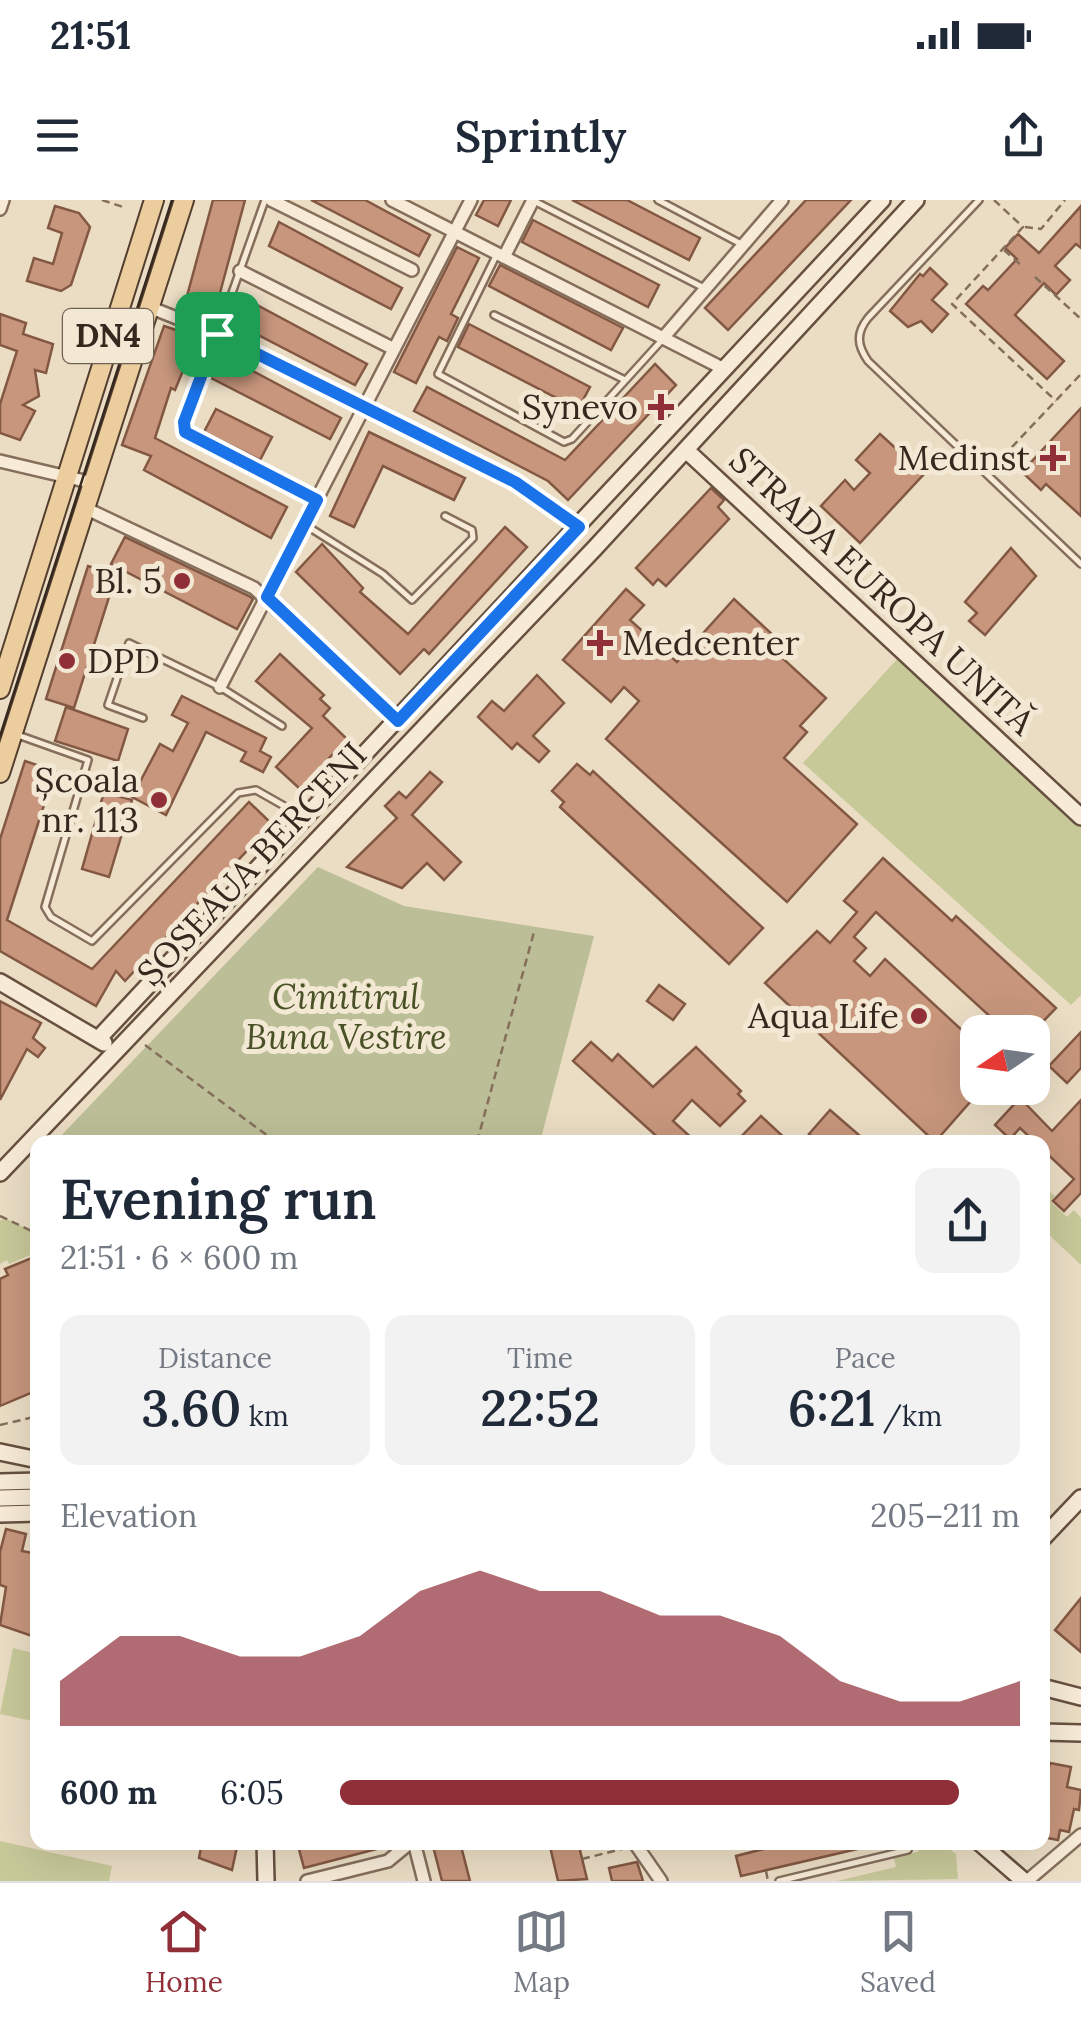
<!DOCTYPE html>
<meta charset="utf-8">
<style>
:root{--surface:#fff;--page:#f2f2f3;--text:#1f2937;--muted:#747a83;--line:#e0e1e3;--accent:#902f37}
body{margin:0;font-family:Lora,serif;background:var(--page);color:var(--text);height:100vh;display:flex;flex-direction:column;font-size:38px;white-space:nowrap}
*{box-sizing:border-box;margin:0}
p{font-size:32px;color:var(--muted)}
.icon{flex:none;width:55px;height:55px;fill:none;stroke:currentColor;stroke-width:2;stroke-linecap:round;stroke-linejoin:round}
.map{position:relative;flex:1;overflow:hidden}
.panel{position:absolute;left:30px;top:935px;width:1020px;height:715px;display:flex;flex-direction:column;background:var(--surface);border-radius:20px;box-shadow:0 10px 40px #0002}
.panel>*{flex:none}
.needle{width:65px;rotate:257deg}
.fabs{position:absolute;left:960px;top:815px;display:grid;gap:20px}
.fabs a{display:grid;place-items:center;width:90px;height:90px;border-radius:20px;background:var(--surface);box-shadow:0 10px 40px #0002;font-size:50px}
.pin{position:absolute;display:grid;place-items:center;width:85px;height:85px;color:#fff;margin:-42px;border-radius:20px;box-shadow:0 5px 15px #0006}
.round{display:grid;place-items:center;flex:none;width:105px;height:105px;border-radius:20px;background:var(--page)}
.head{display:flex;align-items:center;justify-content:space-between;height:170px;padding:0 30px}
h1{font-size:55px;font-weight:600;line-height:75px}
.stats{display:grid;grid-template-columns:repeat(3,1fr);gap:15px;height:170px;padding:10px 30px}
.stats div{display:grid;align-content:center;border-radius:20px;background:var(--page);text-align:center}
.stats b{font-size:50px;font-weight:600}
.stats small{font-size:28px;font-weight:400}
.stats p{font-size:28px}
.chart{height:280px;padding:20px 30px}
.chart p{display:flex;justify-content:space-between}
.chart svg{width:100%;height:180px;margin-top:10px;fill:var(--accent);opacity:.7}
ul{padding:0 30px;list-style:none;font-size:32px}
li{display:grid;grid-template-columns:160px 120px 1fr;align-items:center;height:75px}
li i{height:25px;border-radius:12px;background:var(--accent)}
.status{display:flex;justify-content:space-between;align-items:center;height:70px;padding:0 50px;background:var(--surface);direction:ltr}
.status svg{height:28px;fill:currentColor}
header{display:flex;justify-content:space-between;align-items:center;height:130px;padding:0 30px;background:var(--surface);font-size:45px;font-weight:600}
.dock{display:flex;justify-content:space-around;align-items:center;height:140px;border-top:2px solid var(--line);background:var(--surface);font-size:28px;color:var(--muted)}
.dock a{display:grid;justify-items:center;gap:5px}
.dock .active{color:var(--accent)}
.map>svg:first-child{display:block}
.green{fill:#c7c999}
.cemetery{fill:#bcbe97}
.building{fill:#c7967c;stroke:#835843;stroke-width:2.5}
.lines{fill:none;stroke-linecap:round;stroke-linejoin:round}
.lane-casing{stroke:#856f5c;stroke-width:10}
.street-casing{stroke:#856f5c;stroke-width:16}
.secondary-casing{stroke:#67503f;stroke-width:20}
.primary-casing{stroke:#533e30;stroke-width:22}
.path{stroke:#856f5c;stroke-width:2.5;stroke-dasharray:8 5;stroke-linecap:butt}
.lane{stroke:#f7ebd7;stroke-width:5}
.street{stroke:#f7ebd7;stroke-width:11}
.secondary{stroke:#f7ebd7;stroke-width:15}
.primary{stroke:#ecce9e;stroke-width:18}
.tram{stroke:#36281f;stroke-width:2.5}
.route-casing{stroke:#fff;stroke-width:20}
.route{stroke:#1a73e8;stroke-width:12}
.poi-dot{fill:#902f37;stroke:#f3e8d3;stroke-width:4}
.labels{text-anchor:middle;stroke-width:10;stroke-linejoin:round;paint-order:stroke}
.shield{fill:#f3e8d3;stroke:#6f6255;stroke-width:2.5}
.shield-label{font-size:32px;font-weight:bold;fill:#36281f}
.poi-label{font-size:35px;fill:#36281f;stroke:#f3e8d3;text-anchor:end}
.street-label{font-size:35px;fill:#36281f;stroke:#f3e8d3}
.park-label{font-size:35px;font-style:italic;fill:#495126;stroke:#f3e8d3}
</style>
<div class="status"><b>21:51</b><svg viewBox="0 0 49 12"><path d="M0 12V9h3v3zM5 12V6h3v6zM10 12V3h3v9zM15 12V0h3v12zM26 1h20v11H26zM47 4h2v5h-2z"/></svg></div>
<header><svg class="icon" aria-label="menu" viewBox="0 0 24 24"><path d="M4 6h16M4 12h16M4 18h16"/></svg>Sprintly<svg class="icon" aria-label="share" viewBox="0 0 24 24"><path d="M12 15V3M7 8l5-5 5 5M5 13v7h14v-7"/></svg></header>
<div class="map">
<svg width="1081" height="1681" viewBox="0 0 1081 1681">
<rect width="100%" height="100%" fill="#ebddc4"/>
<g class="green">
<polygon points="898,458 1081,626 1081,795 1071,805 803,563"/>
<polygon points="1042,985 1055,996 1051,1002 1067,1017 1074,1010 1081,1018 1081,1065 1043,1029"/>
<polygon points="7,1019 38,1034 35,1053 9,1064 7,1060 0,1064 0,1020"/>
<polygon points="13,1448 37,1454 37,1522 0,1514"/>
<polygon points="0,1641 112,1666 109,1681 0,1681"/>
<polygon points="926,1643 941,1643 956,1654 958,1679 837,1681 896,1667 894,1658 917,1652"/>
</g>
<polygon class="cemetery" points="318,667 404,706 594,736 540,942 55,942"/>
<g class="building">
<polygon points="213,0 245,0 217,104 187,96"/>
<polygon points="311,0 365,0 430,35 419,56"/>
<polygon points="484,0 511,0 498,26 476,15"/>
<polygon points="572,0 627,0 700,38 689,60"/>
<polygon points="806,0 851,0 728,130 705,108"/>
<polygon points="55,6 79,13 90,27 71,85 61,91 27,81 34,58 53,64 62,33 48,28"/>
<polygon points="1081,6 1081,48 1076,44 1055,66 1070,80 1056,95 1044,83 1015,115 1064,161 1047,179 966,104 983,86 988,90 1017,59 1005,48 1018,34 1039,53"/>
<polygon points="533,20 659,85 648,107 522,42"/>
<polygon points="279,22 402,88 391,109 269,46"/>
<polygon points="457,47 479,58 451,114 458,118 447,141 439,137 416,183 394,172"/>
<polygon points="500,65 623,128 611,150 489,86"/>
<polygon points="930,68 947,84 932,100 948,114 932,132 921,121 908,127 890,111 920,74 923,76"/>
<polygon points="244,98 367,164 355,185 233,122"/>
<polygon points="0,114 26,123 23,134 53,144 46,173 35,170 39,196 23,205 35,211 20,240 0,233 0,204 17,151 0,145"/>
<polygon points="469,124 590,187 578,209 458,147"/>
<polygon points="164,126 197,137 175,190 171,188 155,238 287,307 271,338 144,270 151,256 122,245"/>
<polygon points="219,153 341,218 330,239 209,177"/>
<polygon points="655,164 676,185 568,300 548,281 414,211 427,187 565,260"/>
<polygon points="1081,208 1081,316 1046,284 1041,290 1022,272"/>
<polygon points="216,209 272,237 260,260 204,232"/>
<polygon points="369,232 465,278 454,300 383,266 354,327 330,316"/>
<polygon points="880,234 924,274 860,343 821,306 845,280 854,290 870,273 856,260"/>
<polygon points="711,288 724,300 718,307 729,319 666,386 658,379 653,385 636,368"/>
<polygon points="505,327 527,347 429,454 424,449 400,474 296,372 322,344 363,388 360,392 408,434"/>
<polygon points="125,337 249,396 253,399 237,429 111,364"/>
<polygon points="1011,348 1036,376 985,435 969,421 977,413 965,402"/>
<polygon points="88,366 116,375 74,508 46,499"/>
<polygon points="626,389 644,405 630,420 677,462 734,399 786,447 779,455 826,498 800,526 807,532 784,558 857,624 787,702 606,539 639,501 624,487 611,502 563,460"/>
<polygon points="280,454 324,495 320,499 330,508 323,516 347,539 300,589 276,567 312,528 256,481"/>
<polygon points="537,475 564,503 533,536 549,551 539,562 517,543 512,549 478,517 492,501 504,511"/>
<polygon points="182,496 266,538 260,551 271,557 263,572 241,561 246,552 206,532 166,615 132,597 160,544 173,551 188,523 172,515"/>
<polygon points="66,507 128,529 118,561 55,541"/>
<polygon points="25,561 55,571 7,720 92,769 249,602 272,624 125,781 116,771 96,806 0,751 0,639"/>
<polygon points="577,564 590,575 593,571 763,728 729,764 560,607 564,602 552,591"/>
<polygon points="430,572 442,582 412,615 461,662 444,680 427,663 402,688 347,667 397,618 385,606 399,592 406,598"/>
<polygon points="104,592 132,600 109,677 82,669"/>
<polygon points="883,658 952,721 956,716 1056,808 1033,832 1007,832 876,712 854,737 866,748 854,761 870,776 885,759 978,845 978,893 935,942 765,783 817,731 830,743 857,712 844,701"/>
<polygon points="659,785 685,804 673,820 647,801"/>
<polygon points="0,801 41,823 33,838 45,848 38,857 27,849 0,900"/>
<polygon points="1081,832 1081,868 1067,883 1049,866"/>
<polygon points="591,842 612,861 618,854 653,887 696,847 741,891 738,894 745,901 720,926 692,900 673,921 696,942 663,942 573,861"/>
<polygon points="1020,898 1052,931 1081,900 1081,993 1064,1011 1053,1001 1074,979 1042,949 1042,942 1035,942 1020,928 1010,939 995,925"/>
<polygon points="830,910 867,942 819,942 809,934"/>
<polygon points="761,916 789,942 736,942"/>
<polygon points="34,1057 38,1190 0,1206 0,1079 8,1075 5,1069"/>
<polygon points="6,1329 26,1334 22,1351 38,1354 35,1437 0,1425 6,1387 0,1385 0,1352"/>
<polygon points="1081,1398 1081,1452 1055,1430"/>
<polygon points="1050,1563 1071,1567 1067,1587 1081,1590 1079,1610 1074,1609 1069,1632 1060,1630 1058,1640 1042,1637 1042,1575 1047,1575"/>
<polygon points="202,1642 238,1642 232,1670 199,1658"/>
<polygon points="297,1642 392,1642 392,1645 304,1668"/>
<polygon points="460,1642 470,1681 442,1681 433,1646"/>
<polygon points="549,1642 578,1642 587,1679 558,1681"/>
<polygon points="791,1642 866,1642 866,1647 741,1676 736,1656"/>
<polygon points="637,1662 643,1681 612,1681 609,1668"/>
</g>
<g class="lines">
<defs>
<g id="lane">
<polyline points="265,0 184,228 188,234 314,299"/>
<polyline points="658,0 743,45"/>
<path d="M979,0l-111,118c-12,15 -11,27 0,43l213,203"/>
<polyline points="536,2 704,88"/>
<polyline points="496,56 438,174 564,242 572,239 663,139"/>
<polyline points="494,115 625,180"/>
<polyline points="307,326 383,374 412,400 473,338 472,330 445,316"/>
<polyline points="143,518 108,505 129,443 220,487 282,526"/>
<polyline points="15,534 88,560 45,707 51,717 92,741 238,593 256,590 300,615"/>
<polyline points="779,1681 908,1650"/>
</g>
<g id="street">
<polyline points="271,0 412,70"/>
<polyline points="392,0 724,169"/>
<polyline points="0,9 3,0"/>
<polyline points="504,57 533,0"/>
<polyline points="240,71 394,149"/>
<polyline points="149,107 217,134 515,282 579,327"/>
<polyline points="663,138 782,0"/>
<polyline points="0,261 93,283"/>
<polyline points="85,308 254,388 398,521"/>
<polyline points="220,487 471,0"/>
<polyline points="414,1642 424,1681"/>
<polyline points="634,1642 661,1681"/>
<polyline points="307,1681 388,1661 411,1642"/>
<polyline points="1027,1681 1081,1635"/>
</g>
<g id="secondary">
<polyline points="686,250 1081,617"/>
<polyline points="0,782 104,843"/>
<polyline points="99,838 882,0"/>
<polyline points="0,973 594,349 916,0"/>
<polyline points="0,1252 38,1260"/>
<polyline points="0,1282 38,1281"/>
<polyline points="0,1298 38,1297"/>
<polyline points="0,1314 38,1313"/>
<polyline points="1042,1339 1081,1298"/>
<polyline points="1042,1487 1081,1497"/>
<polyline points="1042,1532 1081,1533"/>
<polyline points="265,1642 266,1681"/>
<polyline points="979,1642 1024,1681"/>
</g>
<g id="primary">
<polyline points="0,489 154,0"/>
<polyline points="0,573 184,0"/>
</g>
</defs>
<use href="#lane" class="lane-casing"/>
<use href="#street" class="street-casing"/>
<use href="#secondary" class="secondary-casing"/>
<use href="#primary" class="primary-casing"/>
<g class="path">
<polyline points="102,0 126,8"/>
<polyline points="994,0 1023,27 952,104 1056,201"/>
<polyline points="1025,27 1041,29 1065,0"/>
<polyline points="1004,50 1022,66"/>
<polyline points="1035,77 1081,119"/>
<polyline points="994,266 1081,174"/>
<polyline points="145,845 276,942"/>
<polyline points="477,942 534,732"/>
<polyline points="0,1016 38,1034"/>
<polyline points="0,1225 38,1216"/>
<polyline points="582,1659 622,1649"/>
<polyline points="766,1671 768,1681"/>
</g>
<use href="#lane" class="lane"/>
<use href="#street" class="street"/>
<use href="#secondary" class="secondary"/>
<use href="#primary" class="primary"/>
<polyline class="tram" points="0,536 172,0"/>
</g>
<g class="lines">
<defs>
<polygon id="route" points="217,134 515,282 579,327 398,521 267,397 317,300 185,232 184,222"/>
</defs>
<use href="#route" class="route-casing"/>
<use href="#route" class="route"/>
</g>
<g class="poi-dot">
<path d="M656 192h10v10h10v10h-10v10h-10v-10h-10v-10h10z"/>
<path d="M1048 243h10v10h10v10h-10v10h-10v-10h-10v-10h10z"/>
<circle cx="182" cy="381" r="10"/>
<path d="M595 428h10v10h10v10h-10v10h-10v-10h-10v-10h10z"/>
<circle cx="67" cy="461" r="10"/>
<circle cx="159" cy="600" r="10"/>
<circle cx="919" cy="816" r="10"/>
</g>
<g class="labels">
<rect class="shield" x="63" y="109" width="90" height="54" rx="8"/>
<g class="shield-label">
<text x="108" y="147">DN4</text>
</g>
<g class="poi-label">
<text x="638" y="219">Synevo</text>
<text x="1030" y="270">Medinst</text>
<text x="162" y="393">Bl. 5</text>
<text x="622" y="455" text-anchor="start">Medcenter</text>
<text x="87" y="473" text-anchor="start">DPD</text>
<text x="139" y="592">Școala<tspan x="139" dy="40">nr. 113</tspan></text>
<text x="899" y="828">Aqua Life</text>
</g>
<g class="street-label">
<text transform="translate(882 391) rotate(43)" y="12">STRADA EUROPA UNITĂ</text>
<text transform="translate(252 664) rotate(-47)" y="12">ȘOSEAUA BERCENI</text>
</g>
<g class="park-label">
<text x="346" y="809">Cimitirul<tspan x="346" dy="40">Buna Vestire</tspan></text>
</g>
</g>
</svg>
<div class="fabs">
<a><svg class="needle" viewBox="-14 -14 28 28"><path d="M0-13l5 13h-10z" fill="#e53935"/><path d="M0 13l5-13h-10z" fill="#747a83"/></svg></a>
</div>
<div class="pin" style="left:217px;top:134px;background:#1e9e55"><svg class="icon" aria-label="arrive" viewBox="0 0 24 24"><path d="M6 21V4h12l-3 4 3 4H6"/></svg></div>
<section class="panel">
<div class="head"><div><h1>Evening run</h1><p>21:51 · 6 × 600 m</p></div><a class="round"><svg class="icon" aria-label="share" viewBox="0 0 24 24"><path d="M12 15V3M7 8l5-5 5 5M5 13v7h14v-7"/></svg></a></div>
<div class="stats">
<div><p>Distance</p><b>3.60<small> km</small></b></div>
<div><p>Time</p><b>22:52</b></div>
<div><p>Pace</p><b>6:21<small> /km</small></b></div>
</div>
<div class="chart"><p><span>Elevation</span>205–211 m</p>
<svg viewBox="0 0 160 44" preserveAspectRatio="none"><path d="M0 44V33L10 22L20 22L30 27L40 27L50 22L60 11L70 6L80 11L90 11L100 17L110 17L120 22L130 33L140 38L150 38L160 33V44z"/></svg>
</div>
<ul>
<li><b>600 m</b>6:05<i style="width:91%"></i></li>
</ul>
</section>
</div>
<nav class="dock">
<a class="active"><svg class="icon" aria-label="home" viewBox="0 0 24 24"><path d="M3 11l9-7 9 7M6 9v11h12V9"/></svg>Home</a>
<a><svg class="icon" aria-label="map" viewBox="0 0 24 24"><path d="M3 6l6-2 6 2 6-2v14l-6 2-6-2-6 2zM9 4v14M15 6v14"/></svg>Map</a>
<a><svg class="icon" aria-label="saved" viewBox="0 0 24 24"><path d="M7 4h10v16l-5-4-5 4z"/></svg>Saved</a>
</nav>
